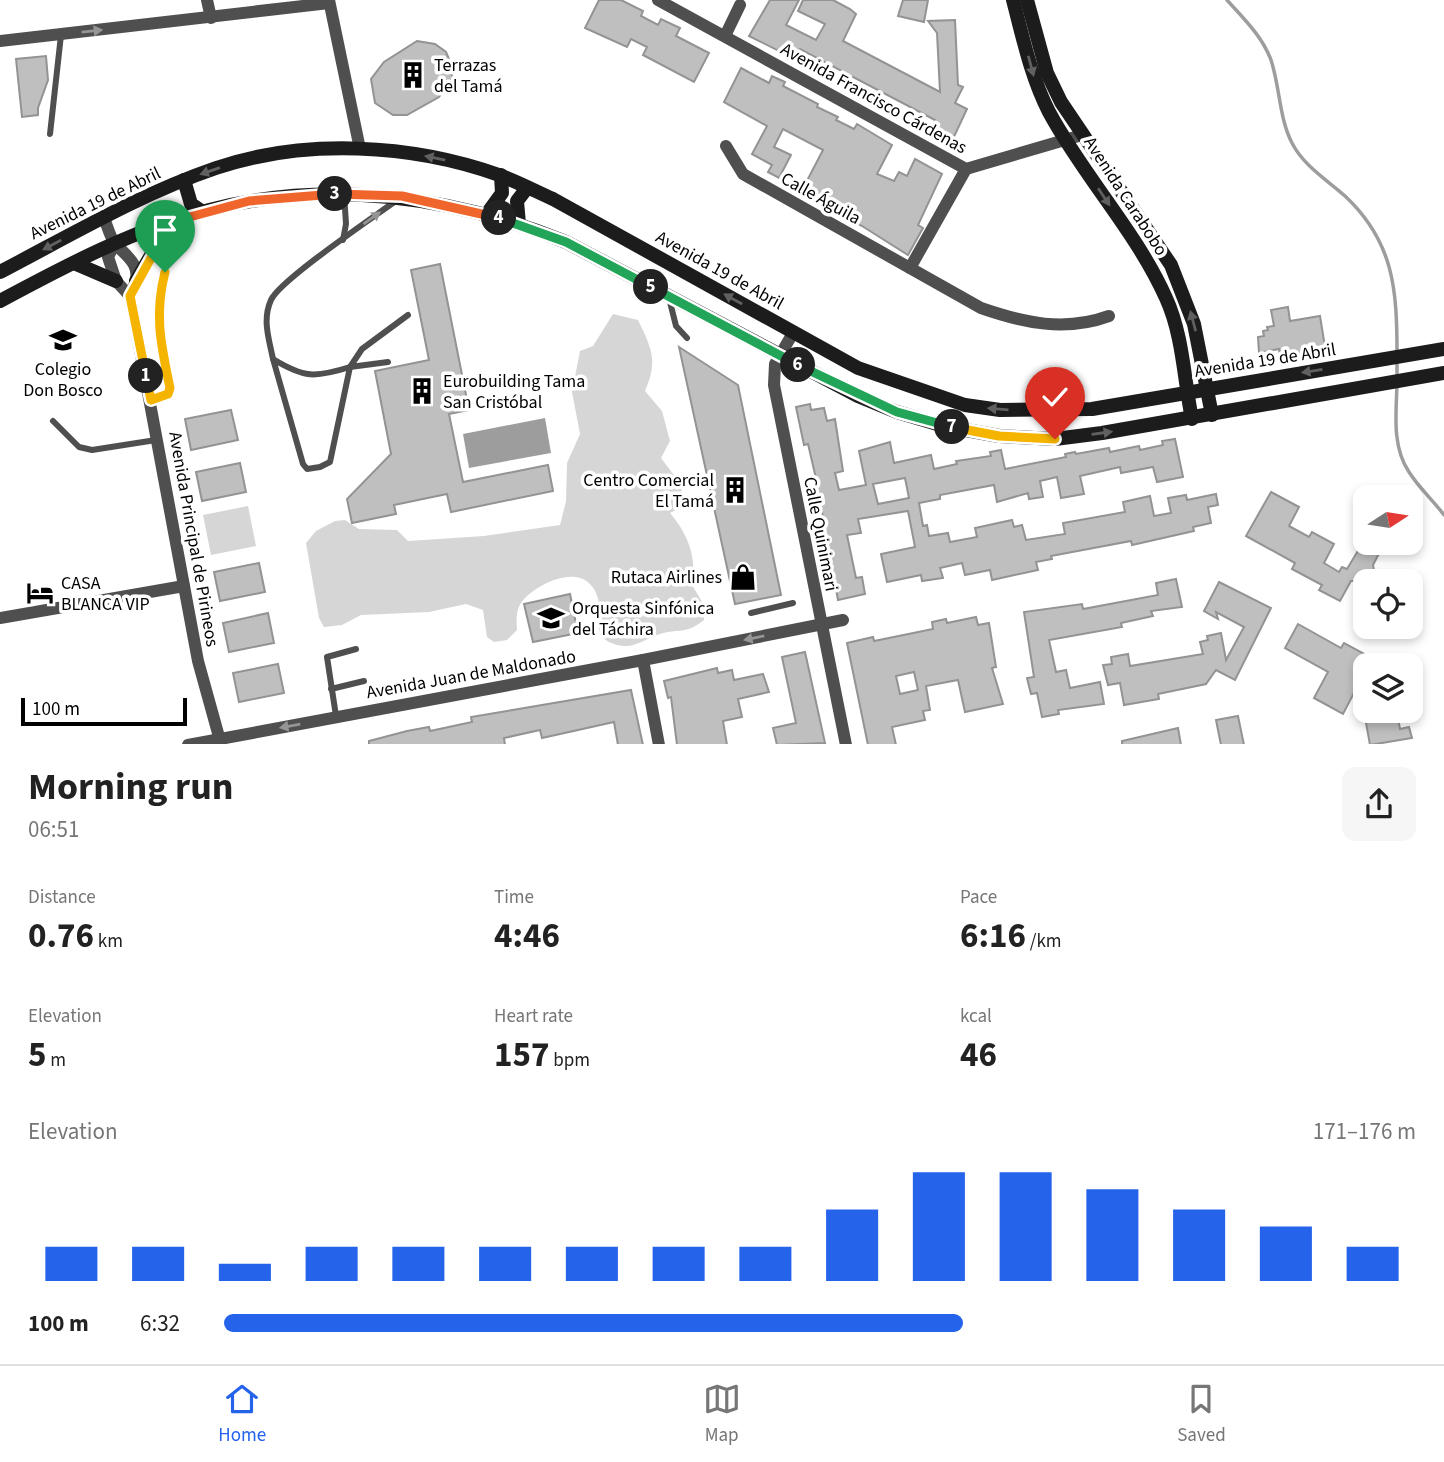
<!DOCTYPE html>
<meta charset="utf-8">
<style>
:root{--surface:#fff;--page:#f6f6f6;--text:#222;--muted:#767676;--line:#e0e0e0;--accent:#2563eb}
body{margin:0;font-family:"Source Sans 3",sans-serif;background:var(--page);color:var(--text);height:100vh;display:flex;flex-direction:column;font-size:26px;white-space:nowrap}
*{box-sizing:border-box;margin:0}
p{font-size:23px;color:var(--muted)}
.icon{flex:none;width:38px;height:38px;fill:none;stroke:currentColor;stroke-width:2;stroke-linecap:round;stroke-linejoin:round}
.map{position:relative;height:744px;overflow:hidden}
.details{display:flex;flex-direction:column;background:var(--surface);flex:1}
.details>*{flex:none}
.needle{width:46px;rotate:78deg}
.fabs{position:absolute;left:1353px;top:485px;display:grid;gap:14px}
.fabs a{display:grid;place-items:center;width:70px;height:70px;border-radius:14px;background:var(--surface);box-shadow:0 4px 10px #0003;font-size:35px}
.scale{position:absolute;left:21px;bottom:18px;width:166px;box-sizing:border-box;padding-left:7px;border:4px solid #000;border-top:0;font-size:19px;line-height:24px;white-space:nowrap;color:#000;-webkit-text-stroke:5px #fff;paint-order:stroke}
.pin{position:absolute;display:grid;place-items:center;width:60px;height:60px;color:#fff;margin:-72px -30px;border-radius:50% 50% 50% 0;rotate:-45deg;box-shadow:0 0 7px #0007}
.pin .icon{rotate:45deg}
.km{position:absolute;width:35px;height:35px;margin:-18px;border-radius:50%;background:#222;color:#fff;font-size:19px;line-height:35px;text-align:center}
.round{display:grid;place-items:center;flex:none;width:74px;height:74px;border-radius:14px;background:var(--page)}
.head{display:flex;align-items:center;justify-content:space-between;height:119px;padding:0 28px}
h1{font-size:38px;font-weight:700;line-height:52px}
.figures{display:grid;grid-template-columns:repeat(3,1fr);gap:10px;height:119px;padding:7px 28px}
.figures div{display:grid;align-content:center}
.figures b{font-size:35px;font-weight:700}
.figures small{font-size:19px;font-weight:400}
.figures p{font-size:19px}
.chart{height:196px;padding:14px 28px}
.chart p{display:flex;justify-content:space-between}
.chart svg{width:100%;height:126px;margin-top:7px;stroke:var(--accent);stroke-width:6}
ul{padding:0 28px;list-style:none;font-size:23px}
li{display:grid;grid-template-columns:112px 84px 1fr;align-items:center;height:52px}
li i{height:18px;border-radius:9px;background:var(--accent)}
.menu{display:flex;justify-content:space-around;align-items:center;height:98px;border-top:2px solid var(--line);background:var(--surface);font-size:19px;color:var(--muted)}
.menu a{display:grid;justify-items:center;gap:4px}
.menu .selected{color:var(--accent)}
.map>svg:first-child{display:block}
.green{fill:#d6d6d6}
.water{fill:#9d9d9d}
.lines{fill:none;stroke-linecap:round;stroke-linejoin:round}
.stream{stroke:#9d9d9d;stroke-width:3.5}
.building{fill:#bfbfbf;stroke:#939393;stroke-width:2;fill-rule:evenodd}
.lane{stroke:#4f4f4f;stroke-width:6}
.street{stroke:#4f4f4f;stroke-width:12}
.secondary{stroke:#1c1c1c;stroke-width:14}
.oneway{fill:#959595}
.oneway2{fill:#606060}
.split-1-casing{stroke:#fff;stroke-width:14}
.split-2-casing{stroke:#fff;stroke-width:14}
.split-3-casing{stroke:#fff;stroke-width:14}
.split-4-casing{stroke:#fff;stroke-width:14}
.split-5-casing{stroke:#fff;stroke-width:14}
.split-6-casing{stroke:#fff;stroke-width:14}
.split-7-casing{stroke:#fff;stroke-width:14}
.split-8-casing{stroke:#fff;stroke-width:14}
.split-1{stroke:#f5b400;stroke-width:9}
.split-2{stroke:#f5b400;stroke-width:9}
.split-3{stroke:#f0652b;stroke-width:9}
.split-4{stroke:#f0652b;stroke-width:9}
.split-5{stroke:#22a559;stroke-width:9}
.split-6{stroke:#22a559;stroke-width:9}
.split-7{stroke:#22a559;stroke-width:9}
.split-8{stroke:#f5b400;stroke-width:9}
.labels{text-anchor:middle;stroke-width:7;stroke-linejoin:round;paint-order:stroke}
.poi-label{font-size:18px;fill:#000;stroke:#fff;text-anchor:start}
.street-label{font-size:18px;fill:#000;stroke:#fff}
</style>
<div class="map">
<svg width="1444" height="745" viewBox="0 0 1444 745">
<rect width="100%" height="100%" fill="#fff"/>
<g class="green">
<path d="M613,314l25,6c14,29 20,41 7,71l17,20 8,30 -9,17 19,25 5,22 -15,8c18,21 27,44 22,72l12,20v15c-19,15 -24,8 -44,14 -15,4 -26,17 -46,10 -25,-8 -12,-31 -16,-46 -11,-36 -52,-19 -71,-2 -11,10 -11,20 -10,34l-10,10 -13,2 -7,-5 -4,-27 -17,-6 -37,8 -68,3 -19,10 -18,2 -5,-9 -13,-75 10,-12 19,-10 10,-1 14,9 38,1 11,11 76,-5 76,-11 6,-24 1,-38 13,-29 -8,-42 8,-41 13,-5z"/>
<polygon points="248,506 256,546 211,555 203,515"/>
</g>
<polygon class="water" points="545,418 551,453 469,468 463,434"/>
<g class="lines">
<g class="stream">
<path d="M1227,0c17,19 35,36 44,60 9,27 8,58 21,83 11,22 35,37 53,53 49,46 52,94 52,157"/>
<polyline points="1397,378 1397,361"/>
<path d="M1397,385c-1,29 -5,62 12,87 10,16 24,28 35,43"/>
</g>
</g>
<g class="building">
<polygon points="599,0 621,0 643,11 641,16 658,25 661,19 680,28 676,36 709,53 694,82 643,55 647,47 631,39 627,47 585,28"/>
<polygon points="770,0 799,0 786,25 816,40 825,24 798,11 803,0 833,0 850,9 856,14 843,41 940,92 937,33 928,21 955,20 958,85 963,87 955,103 967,109 952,141 930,130 935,120 800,49 795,59 749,36"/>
<polygon points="903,0 928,0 924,22 898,16"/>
<polygon points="417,41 435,44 446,52 452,66 452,79 439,97 407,115 393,115 375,103 371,79 384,62"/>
<polygon points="46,56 48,80 38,108 38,115 22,117 16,59"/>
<polygon points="741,68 769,83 772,76 785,82 783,86 818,104 817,107 838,117 836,120 854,129 857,124 892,145 877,174 894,181 899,172 907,176 915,159 942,174 918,225 923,228 908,255 862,226 800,194 823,150 783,129 774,147 791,155 779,178 768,172 772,165 752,154 767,126 724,102"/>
<polygon points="440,264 469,410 449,414 463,482 548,465 553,491 451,512 447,494 394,505 396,514 352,523 347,499 391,454 375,371 429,360 411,270"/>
<polygon points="1288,307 1290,321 1320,316 1325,347 1314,349 1315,353 1290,358 1289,354 1280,356 1279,349 1259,353 1258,337 1264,336 1263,331 1268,330 1267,327 1274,326 1271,310"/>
<polygon points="679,347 738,385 781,595 735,604"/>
<path d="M810,404l1,6 13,-2 3,13 8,-2 8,52 -8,2 4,17 27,-5 -7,-34 31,-9 4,21 37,-8 3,14 23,-5 -1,-3 35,-5 -1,-4 11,-2 4,19 61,-12 -1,-3 10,-2 1,2 33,-6 1,4 29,-6 1,4 23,-5 -1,-4 13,-2 8,38 -26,5 -4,-15 -32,6 -1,-6 -40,9 4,18 -23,4 -4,-21 -17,4 3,16 -14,2 -1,-6 -31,9 -3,-17 -54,10v4l-21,4 4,23 4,-1 2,11 19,-3 2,9 27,-5 -2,-9 37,-8 2,7 8,-2 4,15 39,-6 -2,-11 62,-11 -2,-10 27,-6 4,20 17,-3 -3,-15 18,-3 1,5 29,-6 2,11 -10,2 3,16 -18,4 1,4 -62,14 -1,-4 -80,15 1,3 -16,3 2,8 -46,10 -2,-10 -25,5 -3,-12 -22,5 3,10 -21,3 -1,-6 -34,7 -6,-28 34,-7 -7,-36 -50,8 3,14 -14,2 9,43 6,-1 3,17 -27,6 -23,-126 -7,-30 -4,1 -8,-38zM905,478l4,20 -31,6 -5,-20z"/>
<polygon points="231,410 238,440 191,450 185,419"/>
<polygon points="240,463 246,492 202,501 196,472"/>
<polygon points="1271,492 1299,507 1289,526 1309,537 1312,532 1334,544 1324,563 1339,572 1342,567 1347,569 1359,549 1366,553 1372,542 1385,542 1373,565 1376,581 1351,581 1340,601 1319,590 1322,585 1292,569 1295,563 1246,536"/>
<polygon points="259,563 265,592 220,601 214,572"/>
<polygon points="1176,579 1182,607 1151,611 1153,616 1121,623 1122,627 1049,640 1056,672 1066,670 1070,688 1100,682 1104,704 1058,710 1059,714 1042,717 1037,693 1031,694 1027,678 1034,677 1024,612 1082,604 1083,609 1158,595 1156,583"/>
<polygon points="1219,582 1271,608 1235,680 1216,670 1206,684 1158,694 1159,699 1124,705 1120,683 1108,685 1103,665 1112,664 1111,657 1128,654 1130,666 1203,654 1200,642 1208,640 1207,636 1221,633 1226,660 1244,627 1216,612 1218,619 1204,611"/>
<polygon points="570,594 578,633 533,642 524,604"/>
<polygon points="268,613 274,643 229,652 223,623"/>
<path d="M976,617l2,8 11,-2 7,44 -4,1 11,36 -38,8 -7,-32 -32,6 4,24 -7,1 2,9 -33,7 4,18h-28l-21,-102 26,-6 1,4 59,-12 -1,-7 14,-3 1,4zM914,672l4,18 -18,4 -4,-18z"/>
<polygon points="1298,624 1341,648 1344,643 1372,658 1365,665 1365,701 1356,689 1343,714 1314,698 1328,672 1285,648"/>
<polygon points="805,652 825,743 777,745 773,728 796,723 782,657"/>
<polygon points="278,664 284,693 239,702 233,673"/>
<polygon points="717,668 718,673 732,670 734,680 763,674 769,692 738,699 742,717 723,721 727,745 677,745 671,697 668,698 664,681"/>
<polygon points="631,690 643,745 618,745 614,722 542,738 540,730 504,738 505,745 369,745 369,741 407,731 429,727 430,731 472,722 471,717"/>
<polygon points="1397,713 1400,729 1409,727 1412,738 1370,745 1365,717"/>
<polygon points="1238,716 1244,745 1221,745 1216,720"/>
<polygon points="1178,728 1181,745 1122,745 1122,741"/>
</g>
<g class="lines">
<g class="lane">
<polyline points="50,134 61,35"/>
<polyline points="343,240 346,224 344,193"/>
<polyline points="669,298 676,326 687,338"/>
<path d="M273,359c31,19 42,19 77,8l-20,95 -10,5 -13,2 -4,-5z"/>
<path d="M273,359c-4,-20 -11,-39 -2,-59 9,-20 103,-83 126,-100"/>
<polyline points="388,362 350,367 362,349 408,315"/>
<path d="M151,400l17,-6 2,-6c-9,-43 -16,-73 -5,-116"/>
<polyline points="53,421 79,447 92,450 156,440"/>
<polyline points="751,613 793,603"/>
<polyline points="331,689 364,681"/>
<polyline points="336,716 327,657 356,649"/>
</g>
<g class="street">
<polyline points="207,0 211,18"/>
<polyline points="329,0 360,149"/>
<polyline points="658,0 966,169 1082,135"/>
<polyline points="725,36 740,5"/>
<polyline points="0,41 329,3"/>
<path d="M726,146l17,28 238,134c43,15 84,24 128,8"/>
<path d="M104,218c3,7 6,19 11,26 11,11 28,22 19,42"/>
<polyline points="115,243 108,257 116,281 130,296 198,661 221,744"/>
<polyline points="910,268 966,169"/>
<polyline points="793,333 775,364 774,385 846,745"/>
<polyline points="0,618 184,586"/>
<polyline points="643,660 659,745"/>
<polyline points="188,745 643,660 843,620"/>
</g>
<g class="secondary">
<path d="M1013,0c10,38 18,77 36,112 35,65 87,119 117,186 17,37 18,82 26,121"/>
<polyline points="1027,0 1047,73 1061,102 1171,265 1194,324 1212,415"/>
<polyline points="184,180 191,204 203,212"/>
<polyline points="486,215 502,193 501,175"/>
<polyline points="519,224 517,201 527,188"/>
<polyline points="74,263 116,281"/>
<path d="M0,272c71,-37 140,-78 216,-104 89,-30 196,-24 283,7 19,7 36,16 54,24l305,169 107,37 35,5 92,-1 352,-60"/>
<polyline points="136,281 170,223"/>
<path d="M0,301c67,-36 135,-72 209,-91 119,-31 244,-14 357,32l292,154 39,16 47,14 55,10 56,3 47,-6 342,-60"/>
</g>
</g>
<defs><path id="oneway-solid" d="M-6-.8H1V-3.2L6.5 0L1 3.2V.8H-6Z" transform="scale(1.75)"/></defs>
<g class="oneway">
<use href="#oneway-solid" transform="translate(92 31) rotate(-6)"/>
<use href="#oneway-solid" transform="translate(372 218) rotate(-36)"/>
<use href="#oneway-solid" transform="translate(754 638) rotate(168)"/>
<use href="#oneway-solid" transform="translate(290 726) rotate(170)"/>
</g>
<g class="oneway2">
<use href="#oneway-solid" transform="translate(1031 66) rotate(75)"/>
<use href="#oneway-solid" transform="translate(435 158) rotate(-168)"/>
<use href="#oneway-solid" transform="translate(210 171) rotate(161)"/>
<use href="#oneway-solid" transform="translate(1104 197) rotate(56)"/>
<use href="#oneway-solid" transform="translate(52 245) rotate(152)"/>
<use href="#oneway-solid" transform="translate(733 299) rotate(-151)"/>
<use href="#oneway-solid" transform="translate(1193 321) rotate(-105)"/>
<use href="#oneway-solid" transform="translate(1312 371) rotate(171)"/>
<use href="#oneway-solid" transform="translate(998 409) rotate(-175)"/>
<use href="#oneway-solid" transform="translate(1102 433) rotate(-8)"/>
</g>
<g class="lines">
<defs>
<path id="split-1" d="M146,376l5,24 17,-6 2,-6c-9,-43 -16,-73 -5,-116"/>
<polyline id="split-2" points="146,376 130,296 171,222"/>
<polyline id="split-3" points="171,222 249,201 335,194"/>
<polyline id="split-4" points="335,194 402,196 499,218"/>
<polyline id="split-5" points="499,218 566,242 651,287"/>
<polyline id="split-6" points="651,287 798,365"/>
<polyline id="split-7" points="798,365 897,412 952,427"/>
<polyline id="split-8" points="952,427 999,436 1055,439"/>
</defs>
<use href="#split-1" class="split-1-casing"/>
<use href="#split-2" class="split-2-casing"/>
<use href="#split-3" class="split-3-casing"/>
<use href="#split-4" class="split-4-casing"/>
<use href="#split-5" class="split-5-casing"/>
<use href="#split-6" class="split-6-casing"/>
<use href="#split-7" class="split-7-casing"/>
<use href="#split-8" class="split-8-casing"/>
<use href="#split-1" class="split-1"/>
<use href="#split-2" class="split-2"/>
<use href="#split-3" class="split-3"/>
<use href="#split-4" class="split-4"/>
<use href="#split-5" class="split-5"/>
<use href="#split-6" class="split-6"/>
<use href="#split-7" class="split-7"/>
<use href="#split-8" class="split-8"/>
</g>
<defs>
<symbol id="building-bare" viewBox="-9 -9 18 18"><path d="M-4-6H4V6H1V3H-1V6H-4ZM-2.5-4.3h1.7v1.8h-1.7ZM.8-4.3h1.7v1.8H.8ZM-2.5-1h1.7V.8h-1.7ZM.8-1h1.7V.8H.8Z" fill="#000" stroke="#fff" stroke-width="2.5" paint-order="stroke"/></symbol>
<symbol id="university-bare" viewBox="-9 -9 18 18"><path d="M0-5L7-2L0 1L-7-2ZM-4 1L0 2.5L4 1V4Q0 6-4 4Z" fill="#000" stroke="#fff" stroke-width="2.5" paint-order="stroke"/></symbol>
<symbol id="shop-bare" viewBox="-9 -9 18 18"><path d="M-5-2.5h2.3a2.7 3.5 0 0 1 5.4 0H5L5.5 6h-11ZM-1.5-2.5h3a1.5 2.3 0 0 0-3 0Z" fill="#000" stroke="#fff" stroke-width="2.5" paint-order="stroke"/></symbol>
<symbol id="hotel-bare" viewBox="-9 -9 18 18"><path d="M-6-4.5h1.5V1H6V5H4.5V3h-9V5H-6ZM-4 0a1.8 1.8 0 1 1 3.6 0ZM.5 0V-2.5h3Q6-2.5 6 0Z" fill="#000" stroke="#fff" stroke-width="2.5" paint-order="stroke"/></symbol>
</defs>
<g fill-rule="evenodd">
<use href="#building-bare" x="394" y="56" width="38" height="38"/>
<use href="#university-bare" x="44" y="321" width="38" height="38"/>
<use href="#building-bare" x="403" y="372" width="38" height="38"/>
<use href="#building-bare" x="716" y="471" width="38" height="38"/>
<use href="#shop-bare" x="724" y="558" width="38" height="38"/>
<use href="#hotel-bare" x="21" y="574" width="38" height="38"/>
<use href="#university-bare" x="532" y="599" width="38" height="38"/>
</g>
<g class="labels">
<g class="poi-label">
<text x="434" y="71">Terrazas<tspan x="434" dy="21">del Tamá</tspan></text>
<text x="63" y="375" text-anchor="middle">Colegio<tspan x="63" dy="21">Don Bosco</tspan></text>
<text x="443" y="387">Eurobuilding Tama<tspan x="443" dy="21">San Cristóbal</tspan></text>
<text x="714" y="486" text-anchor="end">Centro Comercial<tspan x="714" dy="21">El Tamá</tspan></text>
<text x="722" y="583" text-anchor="end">Rutaca Airlines</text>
<text x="61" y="589">CASA<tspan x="61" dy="21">BLANCA VIP</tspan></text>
<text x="572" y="614">Orquesta Sinfónica<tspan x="572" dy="21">del Táchira</tspan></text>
</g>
<g class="street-label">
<text transform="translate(874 98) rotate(29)" y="6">Avenida Francisco Cárdenas</text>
<text transform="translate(1126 196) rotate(57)" y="6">Avenida Carabobo</text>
<text transform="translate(821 198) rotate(29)" y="6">Calle Águila</text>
<text transform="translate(95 203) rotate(-26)" y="6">Avenida 19 de Abril</text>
<text transform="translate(720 270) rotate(29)" y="6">Avenida 19 de Abril</text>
<text transform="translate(1265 360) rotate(-9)" y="6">Avenida 19 de Abril</text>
<text transform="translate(821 534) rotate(79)" y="6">Calle Quinimari</text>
<text transform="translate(194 539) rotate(80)" y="6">Avenida Principal de Pirineos</text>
<text transform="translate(471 674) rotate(-10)" y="6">Avenida Juan de Maldonado</text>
</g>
</g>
</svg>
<div class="fabs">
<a><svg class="needle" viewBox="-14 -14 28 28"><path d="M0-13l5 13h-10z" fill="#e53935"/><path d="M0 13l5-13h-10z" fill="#767676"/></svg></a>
<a><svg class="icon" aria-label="locate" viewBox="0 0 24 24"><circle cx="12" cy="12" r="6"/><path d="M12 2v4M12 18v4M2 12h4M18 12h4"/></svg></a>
<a><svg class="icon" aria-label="layers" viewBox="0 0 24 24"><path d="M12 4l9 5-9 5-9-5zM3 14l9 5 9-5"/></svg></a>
</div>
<div class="scale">100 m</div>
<div class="pin" style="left:165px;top:272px;background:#1e9e55"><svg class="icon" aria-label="arrive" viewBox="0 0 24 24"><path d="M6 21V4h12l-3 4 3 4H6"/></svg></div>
<div class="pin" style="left:1055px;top:439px;background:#d93025"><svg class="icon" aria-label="check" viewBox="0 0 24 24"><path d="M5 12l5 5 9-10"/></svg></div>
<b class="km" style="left:146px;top:376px">1</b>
<b class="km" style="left:335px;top:194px">3</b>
<b class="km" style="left:499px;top:218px">4</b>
<b class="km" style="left:651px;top:287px">5</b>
<b class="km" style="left:798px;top:365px">6</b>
<b class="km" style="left:952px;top:427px">7</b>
</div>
<section class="details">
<div class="head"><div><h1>Morning run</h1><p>06:51</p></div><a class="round"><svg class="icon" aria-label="share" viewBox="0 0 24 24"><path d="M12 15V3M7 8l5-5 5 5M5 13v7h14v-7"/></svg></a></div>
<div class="figures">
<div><p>Distance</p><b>0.76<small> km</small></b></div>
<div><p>Time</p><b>4:46</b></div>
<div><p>Pace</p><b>6:16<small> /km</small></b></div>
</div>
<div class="figures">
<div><p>Elevation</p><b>5<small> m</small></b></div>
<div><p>Heart rate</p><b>157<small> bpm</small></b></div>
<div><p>kcal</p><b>46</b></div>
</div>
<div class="chart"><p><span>Elevation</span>171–176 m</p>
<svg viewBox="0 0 160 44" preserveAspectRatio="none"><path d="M5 44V32M15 44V32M25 44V38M35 44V32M45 44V32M55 44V32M65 44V32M75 44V32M85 44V32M95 44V19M105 44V6M115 44V6M125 44V12M135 44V19M145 44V25M155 44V32"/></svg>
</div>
<ul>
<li><b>100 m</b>6:32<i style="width:62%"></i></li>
</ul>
</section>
<nav class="menu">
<a class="selected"><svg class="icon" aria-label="home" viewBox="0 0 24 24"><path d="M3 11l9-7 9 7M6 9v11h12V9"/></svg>Home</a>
<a><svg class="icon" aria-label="map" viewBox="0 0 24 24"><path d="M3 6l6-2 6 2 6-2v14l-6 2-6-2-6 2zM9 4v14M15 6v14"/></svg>Map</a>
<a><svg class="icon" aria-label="saved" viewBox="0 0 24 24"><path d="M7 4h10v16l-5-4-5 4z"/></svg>Saved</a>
</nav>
